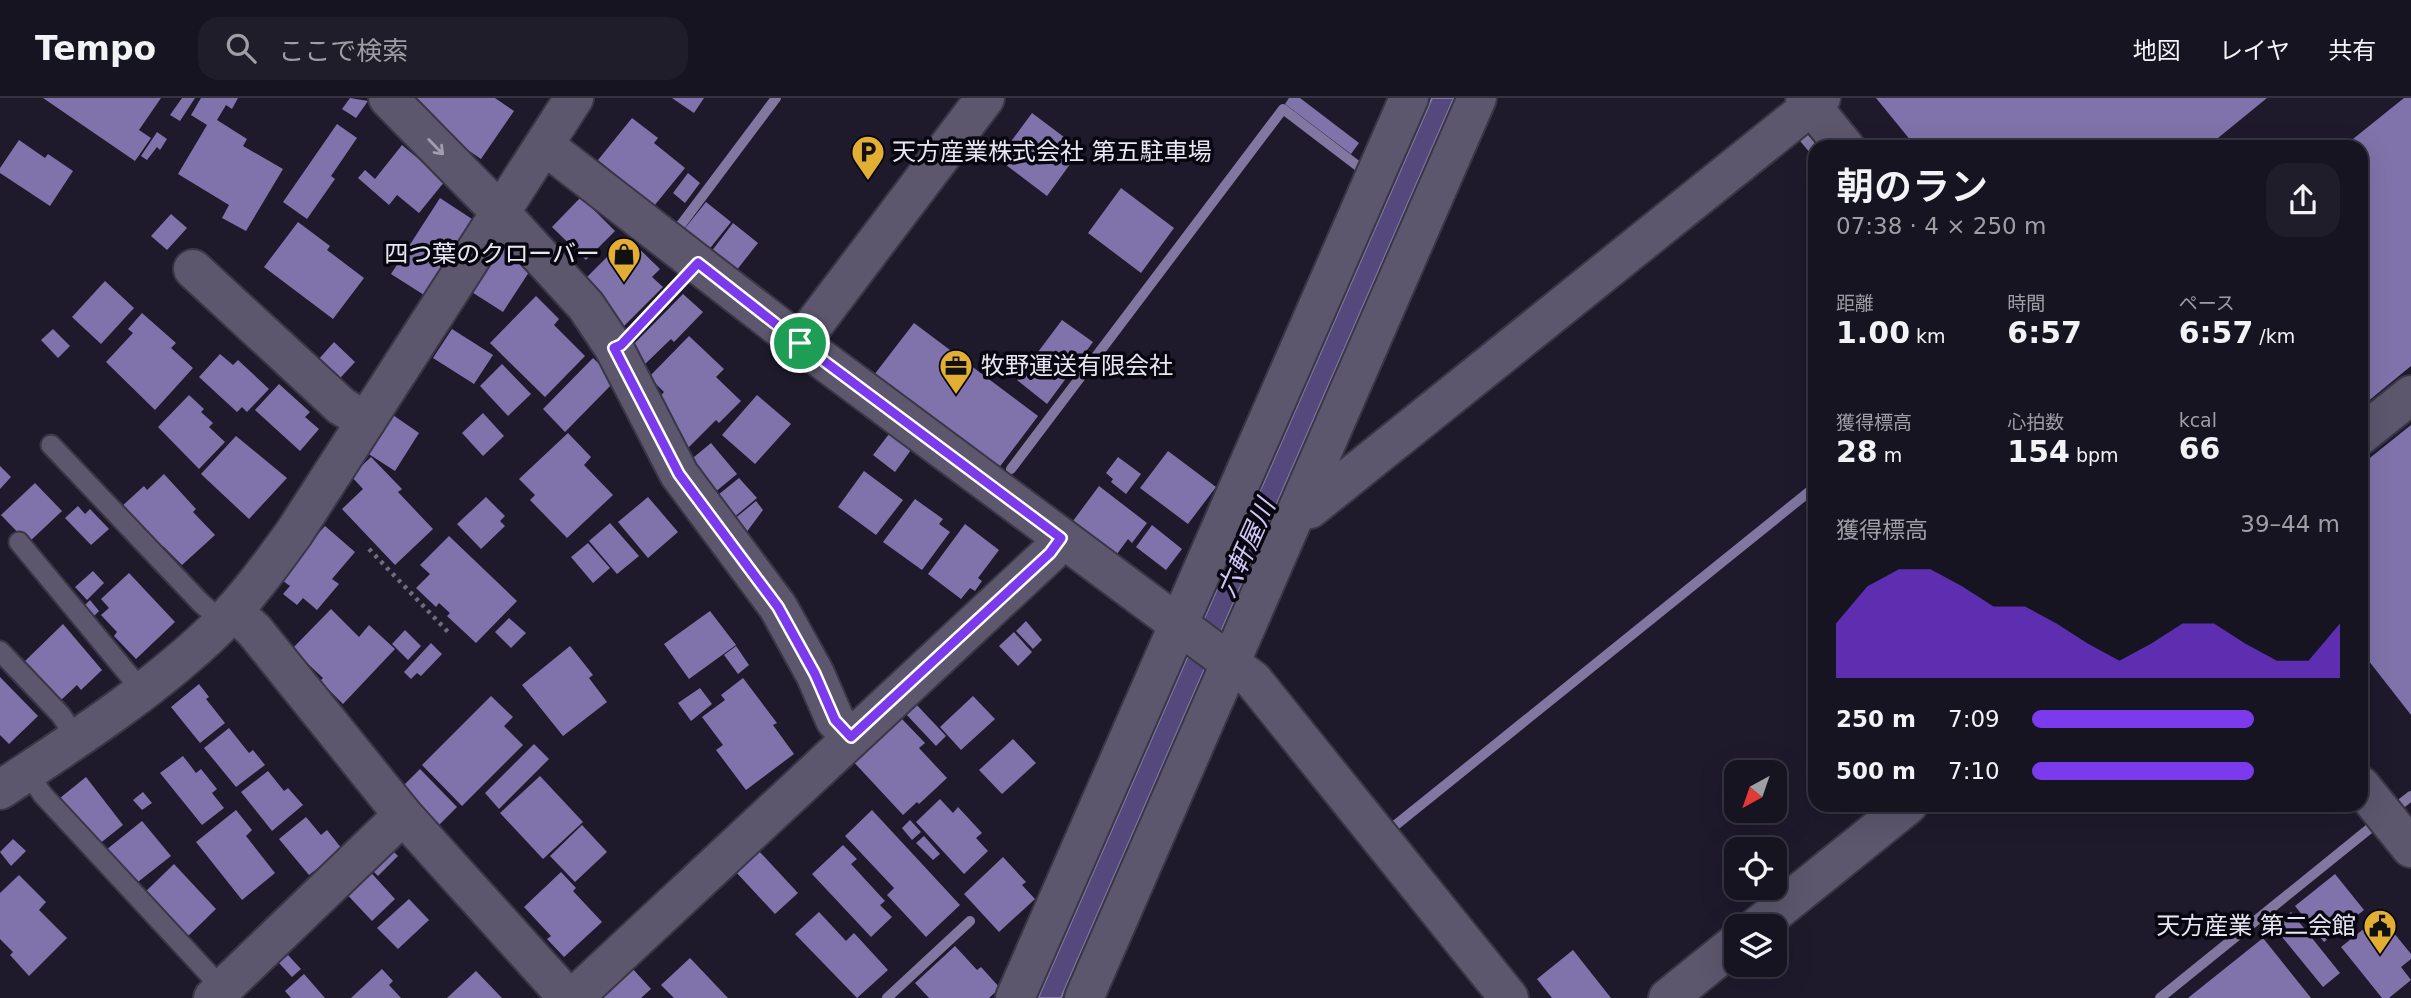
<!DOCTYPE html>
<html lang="ja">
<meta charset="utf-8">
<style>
:root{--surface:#161421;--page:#1f1d2a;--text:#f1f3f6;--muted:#9e9ea5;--line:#35333f;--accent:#7c3aed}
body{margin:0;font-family:"DejaVu Sans","Noto Sans JP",sans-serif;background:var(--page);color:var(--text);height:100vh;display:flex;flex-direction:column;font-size:26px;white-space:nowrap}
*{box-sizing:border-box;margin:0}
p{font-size:23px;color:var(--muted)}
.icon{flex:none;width:38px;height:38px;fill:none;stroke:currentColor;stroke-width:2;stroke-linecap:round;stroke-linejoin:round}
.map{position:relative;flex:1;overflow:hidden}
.side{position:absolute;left:1808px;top:42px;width:560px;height:672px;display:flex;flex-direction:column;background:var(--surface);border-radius:21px;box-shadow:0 7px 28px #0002,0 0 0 2px var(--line)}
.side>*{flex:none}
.needle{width:46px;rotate:220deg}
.buttons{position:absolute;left:1724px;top:662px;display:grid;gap:14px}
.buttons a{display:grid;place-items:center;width:63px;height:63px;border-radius:14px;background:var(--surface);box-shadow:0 7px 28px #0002,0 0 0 2px var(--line);font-size:35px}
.pin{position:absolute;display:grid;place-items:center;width:60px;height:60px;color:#fff;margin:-30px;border:4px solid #fff;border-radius:50%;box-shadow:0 2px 7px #0007}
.round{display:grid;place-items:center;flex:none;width:74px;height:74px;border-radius:21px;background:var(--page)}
.overview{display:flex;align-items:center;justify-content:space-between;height:119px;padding:0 28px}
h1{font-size:38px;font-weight:600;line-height:52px}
.stats{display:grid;grid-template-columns:repeat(3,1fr);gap:10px;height:119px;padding:7px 28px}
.stats div{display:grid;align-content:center}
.stats b{font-size:30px;font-weight:600}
.stats small{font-size:19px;font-weight:400}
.stats p{font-size:19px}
.chart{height:196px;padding:14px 28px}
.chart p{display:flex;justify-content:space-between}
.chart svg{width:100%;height:126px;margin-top:7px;fill:var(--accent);opacity:.7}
ul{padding:0 28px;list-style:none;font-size:23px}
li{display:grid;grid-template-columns:112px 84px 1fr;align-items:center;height:52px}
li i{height:18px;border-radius:9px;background:var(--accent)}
header{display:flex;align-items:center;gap:42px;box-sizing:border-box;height:98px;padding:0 35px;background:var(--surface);border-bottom:2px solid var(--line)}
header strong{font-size:33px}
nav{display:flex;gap:38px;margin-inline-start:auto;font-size:24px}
.search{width:490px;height:63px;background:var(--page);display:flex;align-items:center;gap:18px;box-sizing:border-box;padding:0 24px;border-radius:21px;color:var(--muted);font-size:26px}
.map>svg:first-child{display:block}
.water{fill:#55487c;stroke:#8177a0;stroke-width:2}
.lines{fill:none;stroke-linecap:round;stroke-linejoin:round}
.stream{stroke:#8177a0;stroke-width:10}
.building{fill:#8073ab}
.service-casing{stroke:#393645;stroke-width:23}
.minor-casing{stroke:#393645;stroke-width:42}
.tertiary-casing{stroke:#393645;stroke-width:42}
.path{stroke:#706d7d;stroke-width:4.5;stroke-dasharray:3.5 5;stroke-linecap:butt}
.service{stroke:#5c576d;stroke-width:19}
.minor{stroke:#5c576d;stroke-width:38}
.tertiary{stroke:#5c576d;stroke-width:38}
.oneway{stroke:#a29eb0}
.route-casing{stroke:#fff;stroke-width:14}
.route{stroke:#7c3aed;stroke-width:9}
.labels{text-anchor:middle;stroke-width:7;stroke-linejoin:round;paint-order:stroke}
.poi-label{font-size:24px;fill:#e8e6f3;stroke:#08060e;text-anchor:start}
.water-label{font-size:26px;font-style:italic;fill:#d0c6f8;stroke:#08060e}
</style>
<header>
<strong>Tempo</strong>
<div class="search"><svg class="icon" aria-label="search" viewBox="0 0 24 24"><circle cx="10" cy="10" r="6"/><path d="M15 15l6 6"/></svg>ここで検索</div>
<nav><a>地図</a><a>レイヤ</a><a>共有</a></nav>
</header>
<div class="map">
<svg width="2411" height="900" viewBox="0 0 2411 900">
<rect width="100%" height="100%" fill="#1e1a2c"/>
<polygon class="water" points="1432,0 1454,0 1061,900 1038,900"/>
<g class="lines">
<g class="stream">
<polyline points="1803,31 1799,34 1815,53"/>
<polyline points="680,128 776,0"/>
<polyline points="1011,371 1283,11 1363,72"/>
<polyline points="2402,705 2411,698"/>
<polyline points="1392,730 1815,389"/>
<polyline points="887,900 970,823"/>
<polyline points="2160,900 2369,731"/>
</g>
</g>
<g class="building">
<polygon points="43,0 161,0 139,32 151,40 135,63"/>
<polygon points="182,0 195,0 180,23 170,17"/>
<polygon points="201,0 238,0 232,11 226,7 217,22 247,41 243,48 283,71 246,133 222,120 229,107 178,76 207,27 191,17"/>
<polygon points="350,0 368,3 356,20 342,11"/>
<polygon points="416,0 495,0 514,13 481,61 430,26 435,18 414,4"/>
<polygon points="672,0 704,0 694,15"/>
<polygon points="1289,0 1300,0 1359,45 1351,56 1285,6"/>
<polygon points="1876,0 2267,0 2207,49 1916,49"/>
<polygon points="2404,0 2411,0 2411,268 2361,309 2361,49 2343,49"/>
<polygon points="1032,15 1064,39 1059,45 1076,58 1047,98 998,61"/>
<polygon points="632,20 658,40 654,45 685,70 654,108 598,62"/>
<polygon points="337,26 357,40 331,78 335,81 307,121 283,104"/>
<polygon points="157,34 167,41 160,52 157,49 147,62 141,58"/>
<polygon points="19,42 45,60 48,56 73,73 50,108 0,75 0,70"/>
<polygon points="402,47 445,83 419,115 397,97 389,107 358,80 365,72 375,81"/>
<polygon points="688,75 700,85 685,105 673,95"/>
<polygon points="1121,90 1174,130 1141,175 1088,135"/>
<polygon points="581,99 615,133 586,162 552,129"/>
<polygon points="440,100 472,121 424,197 391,176"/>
<polygon points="706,104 731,124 707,154 682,134"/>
<polygon points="171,116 187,130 167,152 151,138"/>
<polygon points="298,124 330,148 327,152 364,180 333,221 264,169"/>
<polygon points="733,125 758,145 736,173 711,154"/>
<polygon points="627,139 660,171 652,179 663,189 621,231 578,188"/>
<polygon points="497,144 533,168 503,214 467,191"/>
<polygon points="105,183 134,210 101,246 72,219"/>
<polygon points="683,196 703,214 674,244 671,241 643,268 628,252"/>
<polygon points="536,198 559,221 554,227 585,258 545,299 490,245"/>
<polygon points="142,215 176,245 171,250 193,270 155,312 106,264 133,235 128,231"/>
<polygon points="1062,222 1093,244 1047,306 1017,282"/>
<polygon points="914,225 1038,318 998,371 874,277"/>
<polygon points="53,231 70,248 58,260 41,242"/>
<polygon points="452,231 493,257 474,286 433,260"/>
<polygon points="689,238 724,271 716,279 741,303 719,325 716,322 686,352 651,308 664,294 649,279"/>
<polygon points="334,244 355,264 330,291 310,271"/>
<polygon points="220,256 233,267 238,262 269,291 247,314 242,309 237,314 199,279"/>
<polygon points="593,260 616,282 565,334 543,311"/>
<polygon points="502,266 531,296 508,318 480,288"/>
<polygon points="279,286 310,314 305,319 319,331 300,353 255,312"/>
<polygon points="189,297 204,311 201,314 213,325 209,329 225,344 199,371 158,329"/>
<polygon points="757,297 791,326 755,366 722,337"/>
<polygon points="390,315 419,335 395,373 364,353"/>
<polygon points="483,315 504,338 483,358 462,335"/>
<polygon points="2411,327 2411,617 2361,553 2361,367"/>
<polygon points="568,335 591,359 584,367 613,397 567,440 530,402 535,397 519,381"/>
<polygon points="889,336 911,352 895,374 873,357"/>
<polygon points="236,338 287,380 249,421 201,376"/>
<polygon points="711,345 737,376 708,400 682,369"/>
<polygon points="1168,353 1216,389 1188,426 1140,390"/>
<polygon points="371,359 402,391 398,394 433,431 395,467 342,411 363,391 351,378"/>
<polygon points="1118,359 1141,376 1126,396 1111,384 1113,381 1106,375"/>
<polygon points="0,368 11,379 0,391"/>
<polygon points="864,373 903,402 876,437 838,409"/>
<polygon points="164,376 196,411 193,414 215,437 182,467 163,448 160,451 121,409 144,388 147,392"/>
<polygon points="739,380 757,400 726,426 708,405"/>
<polygon points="35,385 62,413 28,445 1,417"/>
<polygon points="1099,388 1147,425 1132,445 1128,441 1117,456 1073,423"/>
<polygon points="486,399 505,418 500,423 505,428 481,451 457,426"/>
<polygon points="648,399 678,434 648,460 618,424"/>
<polygon points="915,401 943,421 939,426 950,434 922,472 883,444"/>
<polygon points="756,403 763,412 740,443 727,427"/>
<polygon points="78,408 85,416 90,411 109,431 91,447 65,420"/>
<polygon points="610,425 639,458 617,476 589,443"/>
<polygon points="965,426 999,452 978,480 982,483 975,493 970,490 961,501 928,476"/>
<polygon points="1152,427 1182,451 1166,472 1136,449"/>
<polygon points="325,428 355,454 332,481 339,486 317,512 303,500 297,507 283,496 290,488 279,480"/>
<polygon points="449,438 517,503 476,545 447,518 450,515 439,505 436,509 416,490 430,476 420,467"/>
<polygon points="588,445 610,470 593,485 571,459"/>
<polygon points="93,473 104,485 87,502 75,489"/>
<polygon points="129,475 175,524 136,561 114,538 117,534 101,517 109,510 101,501"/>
<polygon points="90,502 99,513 90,522 80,512"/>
<polygon points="331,511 359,539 369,527 395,551 343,606 320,583 323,580 292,551"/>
<polygon points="710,513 736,547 689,581 664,546"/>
<polygon points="509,520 526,535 511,550 495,534"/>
<polygon points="1026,523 1042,542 1033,551 1016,533"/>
<polygon points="63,526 102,572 81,592 77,587 60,603 24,564"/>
<polygon points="405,532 421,548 408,562 392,546"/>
<polygon points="1014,534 1032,554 1018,568 999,548"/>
<polygon points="431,545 442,556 421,578 417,575 411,581 404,574"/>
<polygon points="570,548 593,577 589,580 607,604 563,638 522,587"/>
<polygon points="736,548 749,567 738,576 724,557"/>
<polygon points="0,579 38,618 9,646 0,637"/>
<polygon points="743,580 777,625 773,627 794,656 746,692 716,652 723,647 702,619 725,602 721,597"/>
<polygon points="199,586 209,599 206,601 225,625 200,645 171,609"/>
<polygon points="700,590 712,606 691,623 678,605"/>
<polygon points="491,598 513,619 504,628 523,647 462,708 422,667"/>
<polygon points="973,598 995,621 961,652 940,629"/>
<polygon points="915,605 946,638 936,648 905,615"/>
<polygon points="902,621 925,645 919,650 947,680 919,706 917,704 903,717 850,660 869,643 874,647"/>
<polygon points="229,630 249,655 253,652 265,667 236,689 204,650"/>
<polygon points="1013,641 1036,665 1002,696 979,672"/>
<polygon points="534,646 549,661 499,711 485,695"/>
<polygon points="183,658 196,675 201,671 217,691 212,695 224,710 202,727 160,675"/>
<polygon points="420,671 457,709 438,728 401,690"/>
<polygon points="268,673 284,693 288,690 303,707 272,733 241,694"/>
<polygon points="540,678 583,724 543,761 500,715"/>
<polygon points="86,679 123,727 98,747 60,700"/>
<polygon points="143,694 152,705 142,712 133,702"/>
<polygon points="940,701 953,715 958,709 982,735 976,740 988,753 964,776 916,724"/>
<polygon points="236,712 252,732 246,738 275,775 242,802 196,744"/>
<polygon points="872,712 960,807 926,839 887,797 894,790 845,738"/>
<polygon points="306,719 321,737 327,732 342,751 309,777 279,741"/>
<polygon points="910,722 921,734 912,742 902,730"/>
<polygon points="142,723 171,758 134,787 106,752"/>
<polygon points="582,727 607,754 575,784 550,758"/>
<polygon points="924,738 940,756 933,762 916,745"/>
<polygon points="13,741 26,753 11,768 0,754"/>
<polygon points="843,747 857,761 851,766 885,803 880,807 892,819 871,839 812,776"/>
<polygon points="388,748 398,758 378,778 367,767"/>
<polygon points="758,752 798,795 775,816 735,773"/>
<polygon points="1003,759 1026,784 1022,787 1035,801 999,834 964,796"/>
<polygon points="174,766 216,811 185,841 142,797"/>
<polygon points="365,768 395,801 372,823 341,790"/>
<polygon points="561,774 576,790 573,793 602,824 564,859 547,841 551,838 524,809"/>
<polygon points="2335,776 2364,812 2324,844 2295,808"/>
<polygon points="19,777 46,804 39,812 67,840 29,878 10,857 13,854 0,841 0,795"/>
<polygon points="409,801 429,822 398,851 377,830"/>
<polygon points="819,814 846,843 854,835 888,872 857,900 795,836"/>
<polygon points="2291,814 2340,875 2323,889 2273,828"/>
<polygon points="2380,818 2411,856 2411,861 2401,869 2411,882 2389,900 2382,900 2341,849"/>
<polygon points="2263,840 2311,900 2188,900"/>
<polygon points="955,848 977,872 981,869 1000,890 989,900 929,900 915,885"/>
<polygon points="1573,852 1611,900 1552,900 1537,881"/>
<polygon points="288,857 301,871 292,879 279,865"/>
<polygon points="690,860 728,900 674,900 661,887"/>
<polygon points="632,870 651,891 641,900 601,900"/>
<polygon points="382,871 393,883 389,887 401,900 351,900"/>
<polygon points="476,873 502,900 447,900"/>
<polygon points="304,876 325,900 291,900 285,893"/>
</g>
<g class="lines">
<defs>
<g id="service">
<polyline points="51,347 201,505 223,524"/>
<polyline points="19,444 143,594"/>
<polyline points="0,553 60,616 77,640"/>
<polyline points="27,674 43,697 222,890"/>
</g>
<g id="minor">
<polyline points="388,0 500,114 586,208 614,250 679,376 778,509 815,576 835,622 851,639"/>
<polyline points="544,47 800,245 1253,582 1509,900"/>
<polyline points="193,171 341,308 366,323"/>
<polyline points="800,245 985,0"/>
<polyline points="2361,337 2411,297"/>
<polyline points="1300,407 1310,411 1821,0"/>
<polyline points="233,513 254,532 403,717 568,900"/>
<polyline points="1758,828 1908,707"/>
<polyline points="213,900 403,717"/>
<polyline points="573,900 1050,455 1061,440"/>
<polyline points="1015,900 1409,0"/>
<polyline points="1084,900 1477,0"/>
<polyline points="1668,900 1736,845"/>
</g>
<g id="tertiary">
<polyline points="1805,0 1845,49"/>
<polyline points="2361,688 2411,750"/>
<path d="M0,692c75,-50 152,-99 217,-162 29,-29 53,-62 77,-95l280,-435"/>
</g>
</defs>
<use href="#service" class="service-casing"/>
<use href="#minor" class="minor-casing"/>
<use href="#tertiary" class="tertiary-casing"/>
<g class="path">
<polyline points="640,226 674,193"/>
<polyline points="369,451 450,536"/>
</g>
<use href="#service" class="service"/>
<use href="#minor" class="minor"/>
<use href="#tertiary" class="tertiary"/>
</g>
<defs><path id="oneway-shaft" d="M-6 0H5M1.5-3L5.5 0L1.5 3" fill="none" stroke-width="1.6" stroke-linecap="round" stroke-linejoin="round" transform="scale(1.75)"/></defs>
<use class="oneway" href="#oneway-shaft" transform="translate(436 49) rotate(46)"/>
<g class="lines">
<defs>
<polygon id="route" points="698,165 800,245 1061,440 1050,455 851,639 835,622 815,576 778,509 679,376 614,250 621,247"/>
</defs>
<use href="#route" class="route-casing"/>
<use href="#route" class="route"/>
</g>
<defs>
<symbol id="parking-pin" viewBox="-11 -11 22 30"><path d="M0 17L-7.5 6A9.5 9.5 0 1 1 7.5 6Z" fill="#e2af34" stroke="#08060e"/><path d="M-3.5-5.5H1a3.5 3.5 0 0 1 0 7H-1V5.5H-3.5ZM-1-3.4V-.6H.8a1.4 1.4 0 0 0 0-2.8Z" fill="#111"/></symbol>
<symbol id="shop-pin" viewBox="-11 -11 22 30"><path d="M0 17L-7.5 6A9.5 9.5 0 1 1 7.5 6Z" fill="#e2af34" stroke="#08060e"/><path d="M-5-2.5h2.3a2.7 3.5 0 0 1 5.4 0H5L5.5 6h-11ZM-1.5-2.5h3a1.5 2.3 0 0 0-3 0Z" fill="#111"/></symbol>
<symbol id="office-pin" viewBox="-11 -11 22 30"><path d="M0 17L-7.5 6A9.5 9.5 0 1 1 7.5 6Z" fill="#e2af34" stroke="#08060e"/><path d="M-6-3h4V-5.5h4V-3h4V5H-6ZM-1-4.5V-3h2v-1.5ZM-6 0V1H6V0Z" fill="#111"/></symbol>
<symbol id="civic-pin" viewBox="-11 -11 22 30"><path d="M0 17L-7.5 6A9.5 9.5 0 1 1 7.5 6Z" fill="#e2af34" stroke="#08060e"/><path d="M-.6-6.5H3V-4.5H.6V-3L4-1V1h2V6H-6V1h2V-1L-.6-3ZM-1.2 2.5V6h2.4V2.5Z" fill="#111"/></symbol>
</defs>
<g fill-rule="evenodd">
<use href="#parking-pin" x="849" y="35" width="38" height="52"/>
<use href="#shop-pin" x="605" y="137" width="38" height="52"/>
<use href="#office-pin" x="937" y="249" width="38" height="52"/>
<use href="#civic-pin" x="2361" y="809" width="38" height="52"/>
</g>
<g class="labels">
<g class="poi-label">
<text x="892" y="62">天方産業株式会社 第五駐車場</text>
<text x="600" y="164" text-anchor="end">四つ葉のクローバー</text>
<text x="981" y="276">牧野運送有限会社</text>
<text x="2356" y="836" text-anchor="end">天方産業 第二会館</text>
</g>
<g class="water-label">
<text transform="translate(1246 450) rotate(-66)" y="9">六軒屋川</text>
</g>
</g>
</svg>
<div class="buttons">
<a><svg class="needle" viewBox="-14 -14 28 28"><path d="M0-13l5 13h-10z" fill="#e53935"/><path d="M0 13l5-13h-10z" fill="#9e9ea5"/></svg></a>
<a><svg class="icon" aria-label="locate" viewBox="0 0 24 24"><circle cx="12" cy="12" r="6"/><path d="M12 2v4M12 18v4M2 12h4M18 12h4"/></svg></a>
<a><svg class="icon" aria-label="layers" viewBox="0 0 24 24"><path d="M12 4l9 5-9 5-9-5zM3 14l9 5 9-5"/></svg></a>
</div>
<div class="pin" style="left:800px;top:245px;background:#1e9e55"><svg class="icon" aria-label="arrive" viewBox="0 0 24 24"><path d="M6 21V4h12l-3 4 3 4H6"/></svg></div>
<section class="side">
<div class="overview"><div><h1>朝のラン</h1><p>07:38 · 4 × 250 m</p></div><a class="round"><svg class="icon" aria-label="share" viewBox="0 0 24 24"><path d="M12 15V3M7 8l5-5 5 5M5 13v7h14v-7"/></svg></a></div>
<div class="stats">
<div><p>距離</p><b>1.00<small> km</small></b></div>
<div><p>時間</p><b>6:57</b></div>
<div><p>ペース</p><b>6:57<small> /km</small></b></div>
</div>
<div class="stats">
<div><p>獲得標高</p><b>28<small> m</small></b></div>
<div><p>心拍数</p><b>154<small> bpm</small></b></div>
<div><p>kcal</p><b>66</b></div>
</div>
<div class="chart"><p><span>獲得標高</span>39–44 m</p>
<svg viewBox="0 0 160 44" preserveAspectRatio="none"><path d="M0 44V25L10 12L20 6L30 6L40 12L50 19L60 19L70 25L80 32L90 38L100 32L110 25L120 25L130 32L140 38L150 38L160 25V44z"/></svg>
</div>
<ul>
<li><b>250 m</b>7:09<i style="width:72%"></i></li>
<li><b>500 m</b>7:10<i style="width:72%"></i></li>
</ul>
</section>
</div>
